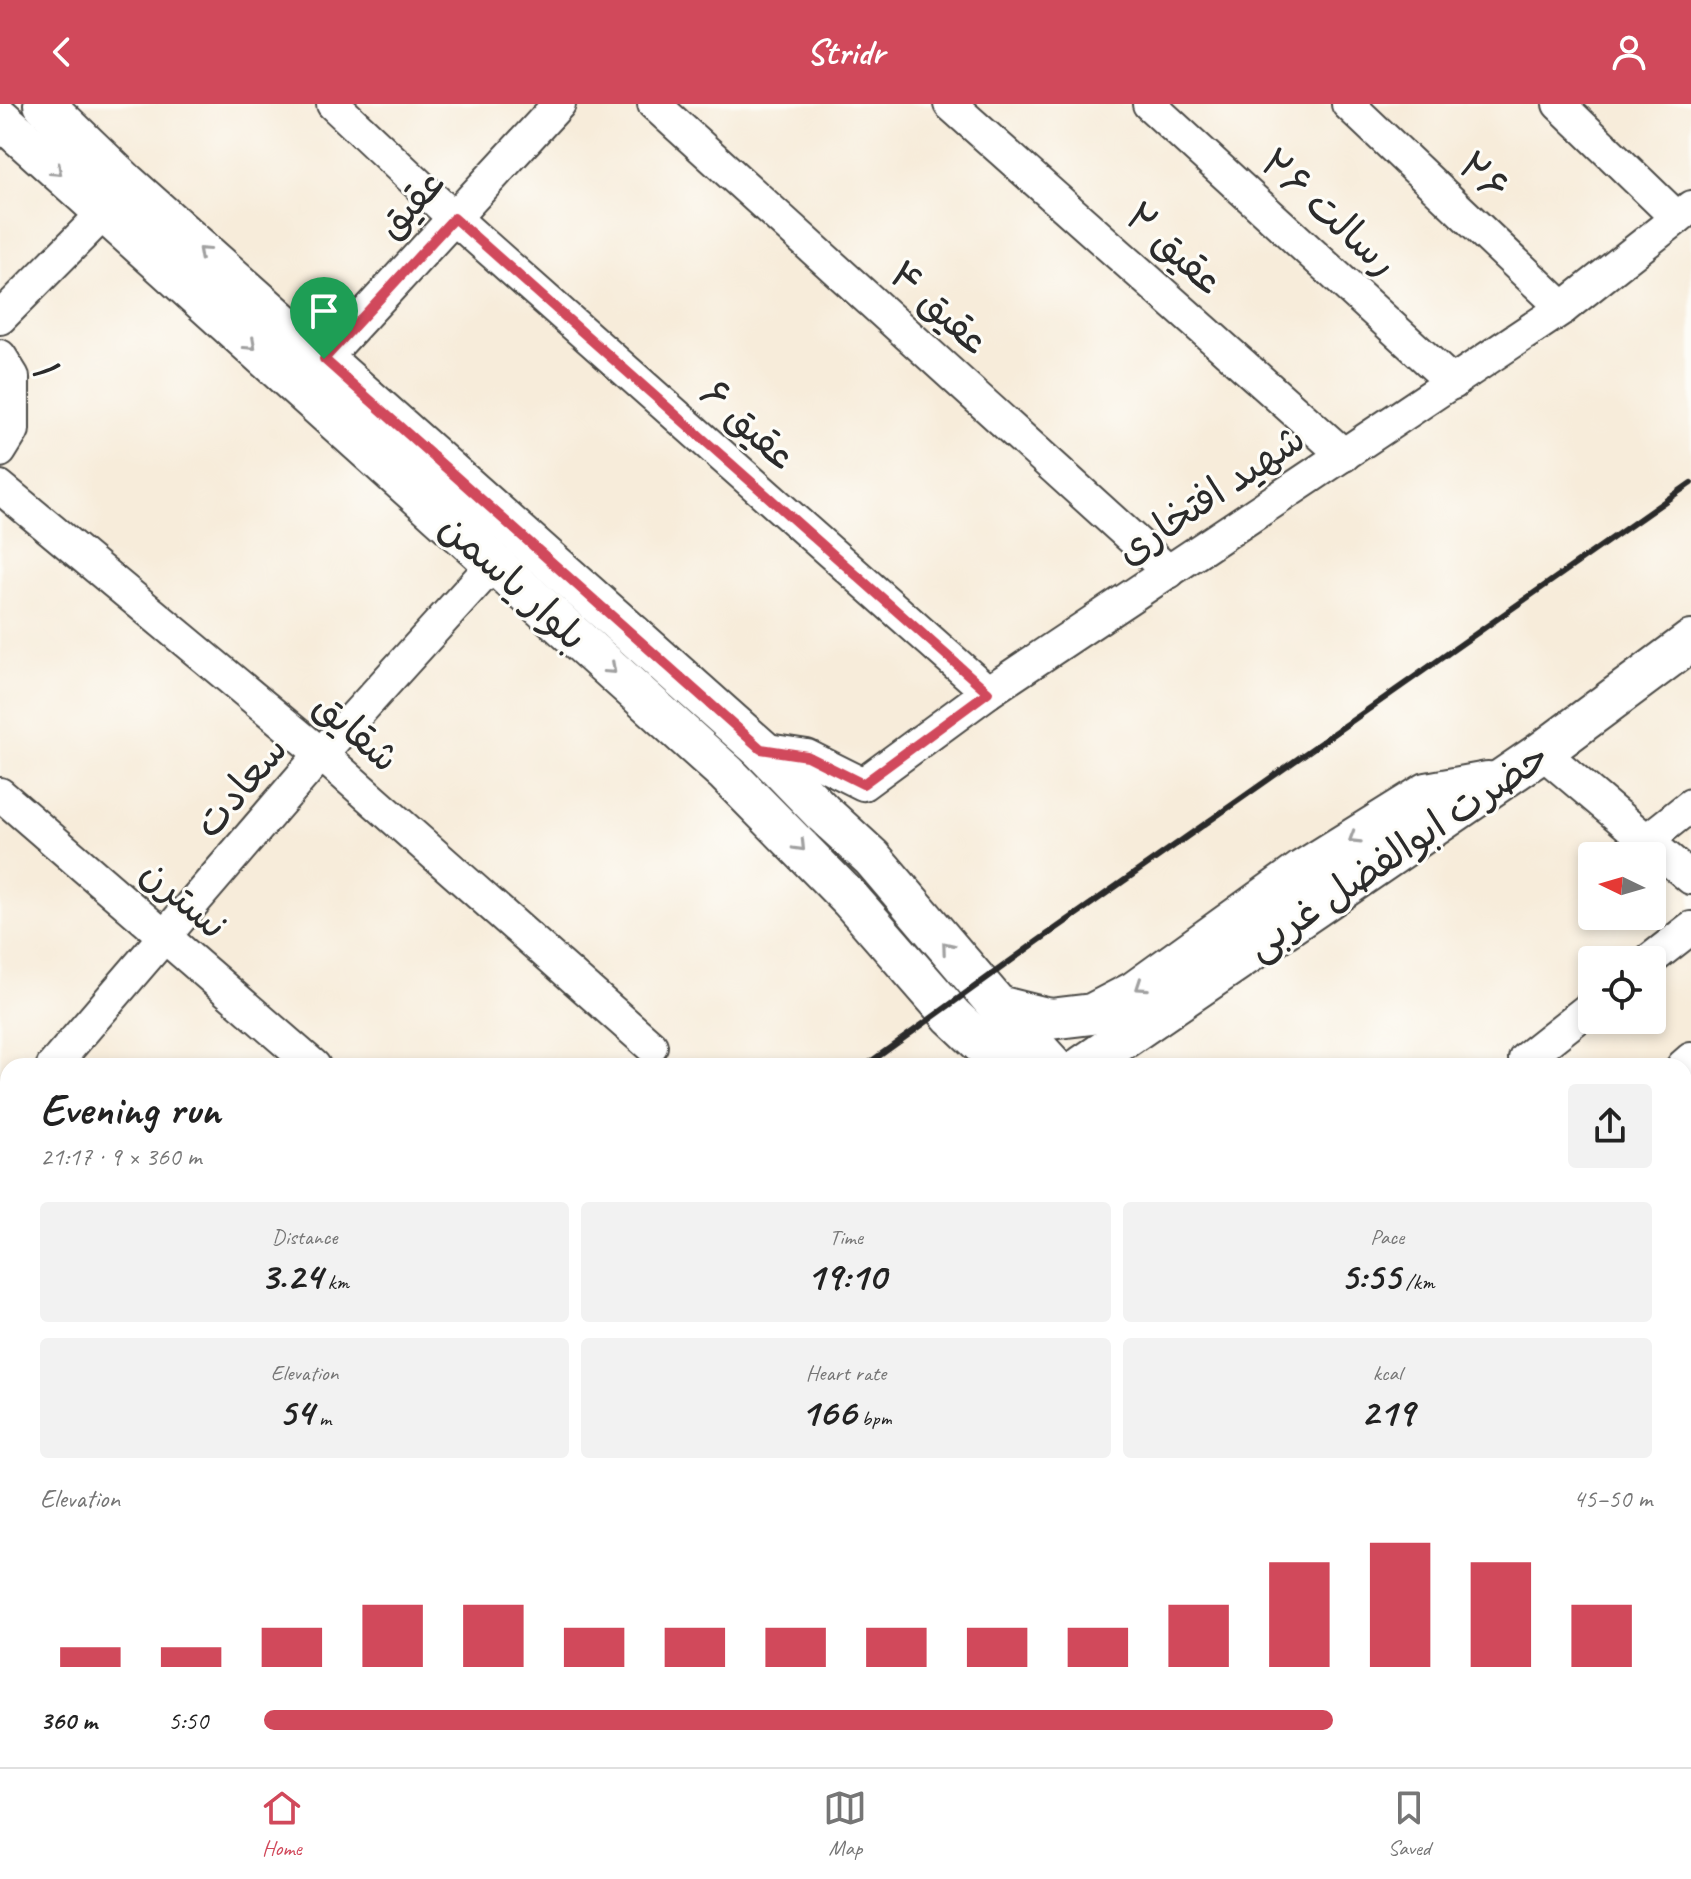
<!DOCTYPE html>
<meta charset="utf-8">
<style>
:root{--surface:#fff;--page:#f2f2f2;--text:#222;--muted:#767676;--line:#e0e0e0;--accent:#d1495b}
body{margin:0;font-family:Caveat,"Playpen Sans Arabic",sans-serif;background:var(--page);color:var(--text);height:100vh;display:flex;flex-direction:column;font-size:30px;white-space:nowrap}
*{box-sizing:border-box;margin:0}
p{font-size:26px;color:var(--muted)}
.icon{flex:none;width:44px;height:44px;fill:none;stroke:currentColor;stroke-width:2;stroke-linecap:round;stroke-linejoin:round}
.map{position:relative;flex:1;overflow:hidden}
.panel{position:absolute;left:0px;top:954px;width:1692px;height:710px;display:flex;flex-direction:column;background:var(--surface);border-radius:24px 24px 0 0;box-shadow:0 4px 12px #0003}
.panel>*{flex:none}
.needle{width:52px;rotate:275deg}
.tools{position:absolute;left:1578px;top:738px;display:grid;gap:16px}
.tools a{display:grid;place-items:center;width:88px;height:88px;border-radius:8px;background:var(--surface);box-shadow:0 4px 12px #0003;font-size:40px}
.pin{position:absolute;display:grid;place-items:center;width:68px;height:68px;color:#fff;margin:-82px -34px;border-radius:50% 50% 50% 0;rotate:-45deg;box-shadow:0 0 8px #0007}
.pin .icon{rotate:45deg}
.round{display:grid;place-items:center;flex:none;width:84px;height:84px;border-radius:8px;background:var(--page)}
.summary{display:flex;align-items:center;justify-content:space-between;height:136px;padding:0 40px}
h1{font-size:44px;font-weight:800;line-height:60px}
.figures{display:grid;grid-template-columns:repeat(3,1fr);gap:12px;height:136px;padding:8px 40px}
.figures div{display:grid;align-content:center;border-radius:8px;background:var(--page);text-align:center}
.figures b{font-size:40px;font-weight:800}
.figures small{font-size:22px;font-weight:400}
.figures p{font-size:22px}
.chart{height:224px;padding:16px 40px}
.chart p{display:flex;justify-content:space-between}
.chart svg{width:100%;height:144px;margin-top:8px;stroke:var(--accent);stroke-width:6}
ul{padding:0 40px;list-style:none;font-size:26px}
li{display:grid;grid-template-columns:128px 96px 1fr;align-items:center;height:60px}
li i{height:20px;border-radius:10px;background:var(--accent)}
header{display:flex;justify-content:space-between;align-items:center;height:104px;padding:0 40px;background:var(--accent);color:#fff;font-size:36px;font-weight:800}
.tabs{display:flex;justify-content:space-around;align-items:center;height:112px;border-top:2px solid var(--line);background:var(--surface);font-size:22px;color:var(--muted)}
.tabs a{display:grid;justify-items:center;gap:4px}
.tabs .active{color:var(--accent)}
.map>svg:first-child{display:block}
.lines{fill:none;stroke-linecap:round;stroke-linejoin:round}
.minor-casing{stroke:#4a4845;stroke-width:36}
.tertiary-casing{stroke:#4a4845;stroke-width:44}
.minor{stroke:#fff;stroke-width:32}
.tertiary{stroke:#fff;stroke-width:40}
.rail{stroke:#2b2b2b;stroke-width:6}
.oneway{stroke:#a0a0a0}
.route-casing{stroke:#fff;stroke-width:16}
.route{stroke:#d1495b;stroke-width:10}
.labels{text-anchor:middle;stroke-width:6;stroke-linejoin:round;paint-order:stroke}
.street-label{font-size:40px;fill:#2b2b2b;stroke:#fdfcf7}
</style>
<header><svg class="icon" aria-label="back" viewBox="0 0 24 24"><path d="M15 5l-7 7 7 7"/></svg>Stridr<svg class="icon" aria-label="person" viewBox="0 0 24 24"><circle cx="12" cy="8" r="4"/><path d="M4 21q1-7 8-7t8 7"/></svg></header>
<div class="map">
<svg width="1691" height="1663" viewBox="0 0 1691 1663">
<rect width="100%" height="100%" fill="#fdfcf7"/>
<filter id="ink" filterUnits="userSpaceOnUse"><feTurbulence type="fractalNoise" baseFrequency=".0125" numOctaves="2"/><feDisplacementMap in="SourceGraphic" scale="16" xChannelSelector="R" yChannelSelector="G"/><feConvolveMatrix kernelMatrix="1 2 1 2 8 2 1 2 1" color-interpolation-filters="sRGB"/></filter>
<filter id="wash" filterUnits="userSpaceOnUse"><feTurbulence type="fractalNoise" baseFrequency=".006" numOctaves="4" result="noise"/><feDisplacementMap in="SourceGraphic" scale="32" xChannelSelector="R" yChannelSelector="G"/><feGaussianBlur stdDeviation="1.8" result="paint"/><feColorMatrix in="noise" values="0 0 0 0 0 0 0 0 0 0 0 0 0 0 0 0 0 1.4 0 .05"/><feComposite in="paint" operator="in"/></filter>
<g filter="url(#wash)">
<rect width="100%" height="100%" fill="#f7ecda"/>
</g>
<g filter="url(#ink)">
<g class="lines">
<defs>
<g id="minor">
<polyline points="333,0 454,114 988,588"/>
<polyline points="654,0 1169,468"/>
<polyline points="950,0 1344,351"/>
<polyline points="1149,0 1453,279"/>
<polyline points="1348,0 1563,204"/>
<polyline points="1559,0 1677,114"/>
<polyline points="0,214 104,109"/>
<polyline points="0,252 13,273 13,326 0,347"/>
<polyline points="324,255 559,0"/>
<polyline points="0,383 321,650 651,942"/>
<polyline points="761,645 807,652 863,680 988,588 1563,204 1691,103"/>
<polyline points="1542,648 1691,774"/>
<polyline points="0,690 314,962"/>
<polyline points="1647,736 1691,701"/>
<polyline points="1650,856 1691,824"/>
<polyline points="1525,955 1592,902"/>
<polyline points="53,962 321,650 494,459"/>
<polyline points="1683,962 1691,955"/>
<polyline points="0,1017 8,1024"/>
<polyline points="0,1088 8,1095"/>
<polyline points="1684,1265 1691,1270"/>
<polyline points="1684,1316 1691,1310"/>
<polyline points="0,1325 8,1317"/>
<polyline points="417,1656 423,1663"/>
<polyline points="744,1656 750,1663"/>
<polyline points="1076,1656 1082,1663"/>
<polyline points="85,1663 96,1656"/>
<polyline points="1195,1663 1205,1656"/>
<polyline points="1485,1663 1494,1656"/>
</g>
<g id="tertiary">
<polyline points="44,0 126,79 761,645 822,708 872,754 998,902 1053,962"/>
<polyline points="0,14 726,669 851,796 952,912 1005,962"/>
<polyline points="998,902 1050,915 1092,910 1134,888 1302,767 1427,689 1488,678"/>
<polyline points="1083,962 1542,648 1691,537"/>
<polyline points="1684,1544 1691,1550"/>
</g>
</defs>
<use href="#minor" class="minor-casing"/>
<use href="#tertiary" class="tertiary-casing"/>
<use href="#minor" class="minor"/>
<use href="#tertiary" class="tertiary"/>
<g class="rail">
<polyline points="865,962 1038,837 1691,379"/>
<polyline points="0,1571 8,1565"/>
</g>
</g>
<defs><path id="oneway-chevron" d="M-2-3.5L2.5 0L-2 3.5" fill="none" stroke-width="1.6" stroke-linecap="round" stroke-linejoin="round" transform="scale(2)"/></defs>
<g class="oneway">
<use href="#oneway-chevron" transform="translate(57 67) rotate(43)"/>
<use href="#oneway-chevron" transform="translate(203 148) rotate(-138)"/>
<use href="#oneway-chevron" transform="translate(251 241) rotate(42)"/>
<use href="#oneway-chevron" transform="translate(611 565) rotate(42)"/>
<use href="#oneway-chevron" transform="translate(1354 734) rotate(148)"/>
<use href="#oneway-chevron" transform="translate(800 742) rotate(46)"/>
<use href="#oneway-chevron" transform="translate(947 843) rotate(-130)"/>
<use href="#oneway-chevron" transform="translate(1141 882) rotate(146)"/>
</g>
</g>
<g class="lines" filter="url(#ink)">
<defs>
<polygon id="route" points="454,114 988,588 863,680 807,652 761,645 324,255"/>
</defs>
<use href="#route" class="route-casing"/>
<use href="#route" class="route"/>
</g>
<g class="labels">
<g class="street-label">
<text transform="translate(1484 72) rotate(44)" y="14">۲۶</text>
<text transform="translate(410 99) rotate(-47)" y="14">عقیق</text>
<text transform="translate(1330 108) rotate(42)" y="14">رسالت ۲۶</text>
<text transform="translate(1175 144) rotate(42)" y="14">عقیق ۲</text>
<text transform="translate(940 203) rotate(42)" y="14">عقیق ۴</text>
<text transform="translate(47 267) rotate(75)" y="14">۱</text>
<text transform="translate(749 320) rotate(42)" y="14">عقیق ۶</text>
<text transform="translate(1210 390) rotate(-34)" y="14">شهید افتخاری</text>
<text transform="translate(514 477) rotate(42)" y="14">بلوار یاسمن</text>
<text transform="translate(357 627) rotate(41)" y="14">شقایق</text>
<text transform="translate(240 682) rotate(-50)" y="14">سعادت</text>
<text transform="translate(1397 746) rotate(-34)" y="14">حضرت ابوالفضل غربی</text>
<text transform="translate(185 794) rotate(41)" y="14">نسترن</text>
</g>
</g>
</svg>
<div class="tools">
<a><svg class="needle" viewBox="-14 -14 28 28"><path d="M0-13l5 13h-10z" fill="#e53935"/><path d="M0 13l5-13h-10z" fill="#767676"/></svg></a>
<a><svg class="icon" aria-label="locate" viewBox="0 0 24 24"><circle cx="12" cy="12" r="6"/><path d="M12 2v4M12 18v4M2 12h4M18 12h4"/></svg></a>
</div>
<div class="pin" style="left:324px;top:255px;background:#1e9e55"><svg class="icon" aria-label="arrive" viewBox="0 0 24 24"><path d="M6 21V4h12l-3 4 3 4H6"/></svg></div>
<section class="panel">
<div class="summary"><div><h1>Evening run</h1><p>21:17 · 9 × 360 m</p></div><a class="round"><svg class="icon" aria-label="share" viewBox="0 0 24 24"><path d="M12 15V3M7 8l5-5 5 5M5 13v7h14v-7"/></svg></a></div>
<div class="figures">
<div><p>Distance</p><b>3.24<small> km</small></b></div>
<div><p>Time</p><b>19:10</b></div>
<div><p>Pace</p><b>5:55<small> /km</small></b></div>
</div>
<div class="figures">
<div><p>Elevation</p><b>54<small> m</small></b></div>
<div><p>Heart rate</p><b>166<small> bpm</small></b></div>
<div><p>kcal</p><b>219</b></div>
</div>
<div class="chart"><p><span>Elevation</span>45–50 m</p>
<svg viewBox="0 0 160 44" preserveAspectRatio="none"><path d="M5 44V38M15 44V38M25 44V32M35 44V25M45 44V25M55 44V32M65 44V32M75 44V32M85 44V32M95 44V32M105 44V32M115 44V25M125 44V12M135 44V6M145 44V12M155 44V25"/></svg>
</div>
<ul>
<li><b>360 m</b>5:50<i style="width:77%"></i></li>
</ul>
</section>
</div>
<nav class="tabs">
<a class="active"><svg class="icon" aria-label="home" viewBox="0 0 24 24"><path d="M3 11l9-7 9 7M6 9v11h12V9"/></svg>Home</a>
<a><svg class="icon" aria-label="map" viewBox="0 0 24 24"><path d="M3 6l6-2 6 2 6-2v14l-6 2-6-2-6 2zM9 4v14M15 6v14"/></svg>Map</a>
<a><svg class="icon" aria-label="saved" viewBox="0 0 24 24"><path d="M7 4h10v16l-5-4-5 4z"/></svg>Saved</a>
</nav>
